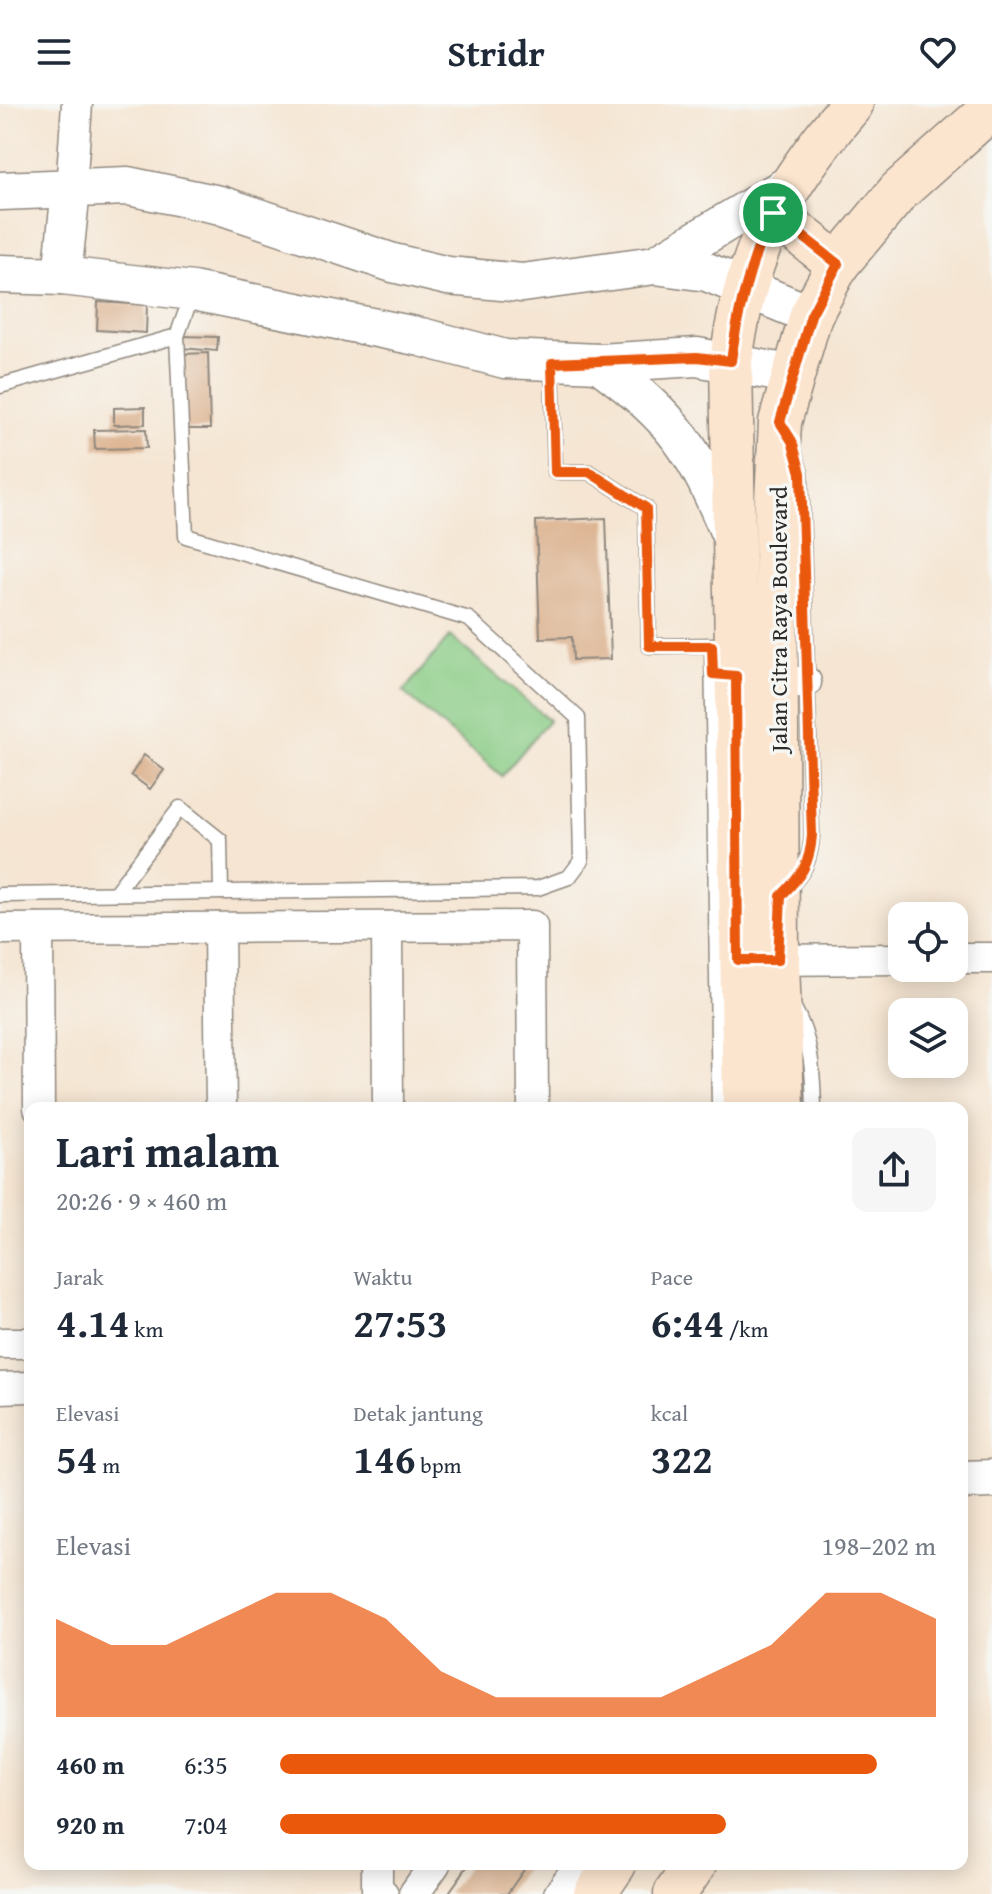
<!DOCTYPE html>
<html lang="id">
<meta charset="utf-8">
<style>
:root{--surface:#fff;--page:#f6f6f7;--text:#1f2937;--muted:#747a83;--accent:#ea580c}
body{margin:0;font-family:"Gentium Book Plus",serif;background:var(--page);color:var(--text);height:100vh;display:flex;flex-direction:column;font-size:30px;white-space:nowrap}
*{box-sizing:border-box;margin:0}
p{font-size:26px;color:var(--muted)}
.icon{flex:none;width:44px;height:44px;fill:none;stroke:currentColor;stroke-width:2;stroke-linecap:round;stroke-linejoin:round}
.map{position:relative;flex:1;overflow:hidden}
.details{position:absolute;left:24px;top:998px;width:944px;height:768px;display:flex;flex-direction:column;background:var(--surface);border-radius:16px;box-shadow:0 4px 20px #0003}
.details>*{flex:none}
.tools{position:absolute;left:888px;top:798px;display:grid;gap:16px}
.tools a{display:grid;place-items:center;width:80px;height:80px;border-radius:16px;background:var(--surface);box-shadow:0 4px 20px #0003;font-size:40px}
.pin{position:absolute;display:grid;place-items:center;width:68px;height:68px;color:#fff;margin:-34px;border:4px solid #fff;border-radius:50%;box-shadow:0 2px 8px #0007}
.round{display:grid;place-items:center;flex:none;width:84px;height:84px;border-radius:16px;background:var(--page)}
.head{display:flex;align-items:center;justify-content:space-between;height:136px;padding:0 32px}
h1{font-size:44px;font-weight:700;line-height:60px}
.stats{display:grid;grid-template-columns:repeat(3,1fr);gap:12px;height:136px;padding:8px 32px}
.stats div{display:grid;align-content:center}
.stats b{font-size:40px;font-weight:700}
.stats small{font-size:22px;font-weight:400}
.stats p{font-size:22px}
.chart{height:224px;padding:16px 32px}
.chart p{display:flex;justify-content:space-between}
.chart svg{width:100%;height:144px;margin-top:8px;fill:var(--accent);opacity:.7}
ul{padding:0 32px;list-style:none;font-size:26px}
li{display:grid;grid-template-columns:128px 96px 1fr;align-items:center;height:60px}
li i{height:20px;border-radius:10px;background:var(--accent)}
header{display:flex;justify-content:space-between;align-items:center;height:104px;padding:0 32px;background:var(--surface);font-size:36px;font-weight:700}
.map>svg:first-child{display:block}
.green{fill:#88cb84;stroke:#5a7b58;stroke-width:2}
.building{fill:#daae89}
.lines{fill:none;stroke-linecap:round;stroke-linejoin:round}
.service-casing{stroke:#90887e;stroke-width:17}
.minor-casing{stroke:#90887e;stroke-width:33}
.tertiary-casing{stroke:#90887e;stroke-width:41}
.secondary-casing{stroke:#90887e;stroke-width:45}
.service{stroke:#fff;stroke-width:14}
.minor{stroke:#fff;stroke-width:30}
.tertiary{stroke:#fff;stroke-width:38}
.secondary{stroke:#fce5cf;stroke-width:42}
.route-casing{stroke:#fff;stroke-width:16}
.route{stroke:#ea580c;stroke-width:10}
.labels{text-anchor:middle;stroke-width:7;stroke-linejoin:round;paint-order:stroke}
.street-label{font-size:24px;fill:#2b2b2b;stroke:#f6f6f2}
</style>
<header><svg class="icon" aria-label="menu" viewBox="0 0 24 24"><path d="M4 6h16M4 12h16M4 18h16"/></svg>Stridr<svg class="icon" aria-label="heart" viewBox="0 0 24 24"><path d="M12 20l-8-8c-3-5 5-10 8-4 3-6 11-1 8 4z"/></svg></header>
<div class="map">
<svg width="992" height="1790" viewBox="0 0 992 1790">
<rect width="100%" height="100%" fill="#f6f6f2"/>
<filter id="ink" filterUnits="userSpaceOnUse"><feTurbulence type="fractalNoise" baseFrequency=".0125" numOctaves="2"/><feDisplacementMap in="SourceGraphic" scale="16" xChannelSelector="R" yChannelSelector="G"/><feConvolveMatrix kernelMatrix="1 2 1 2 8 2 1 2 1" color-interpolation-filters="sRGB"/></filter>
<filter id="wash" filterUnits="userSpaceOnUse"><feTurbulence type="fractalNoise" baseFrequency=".006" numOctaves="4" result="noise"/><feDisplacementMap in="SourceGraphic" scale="32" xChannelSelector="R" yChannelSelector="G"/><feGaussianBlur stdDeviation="1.8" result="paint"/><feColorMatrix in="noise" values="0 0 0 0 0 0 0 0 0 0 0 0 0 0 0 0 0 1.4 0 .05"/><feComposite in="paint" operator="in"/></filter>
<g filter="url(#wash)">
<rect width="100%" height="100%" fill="#f5e5d2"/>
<polygon class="green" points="450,532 549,616 502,672 403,588"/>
<g id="blocks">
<g class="building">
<polygon points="98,198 147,201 146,229 97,226"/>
<polygon points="182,232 218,233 217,247 182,244"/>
<polygon points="208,249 210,325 185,325 183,250"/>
<polygon points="145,303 145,320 114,321 114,304"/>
<polygon points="146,325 147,344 95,345 94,326"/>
<polygon points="606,414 611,555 573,556 572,533 540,534 536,417"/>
<polygon points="144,651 164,666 150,685 131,671"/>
<polygon points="469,1760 528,1760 507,1790 448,1790"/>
</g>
</g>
</g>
<g filter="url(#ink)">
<use href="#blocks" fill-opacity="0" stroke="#90887e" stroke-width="2"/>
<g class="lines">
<defs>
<g id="service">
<polyline points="552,260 555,368 589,368 646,404 649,542 720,541"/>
<polyline points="0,282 177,232"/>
<polyline points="712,542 719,1004"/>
<path d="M785,787c19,-18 25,-29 27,-56l-11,-362 -7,-22"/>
<polyline points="115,789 180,704 220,736 221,788"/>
<polyline points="0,791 538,784 569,773 581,757 578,614 469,515 186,432 177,232 193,188"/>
<path d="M794,904c18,32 19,65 20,100"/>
</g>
<g id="minor">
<polyline points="71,85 77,0"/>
<polyline points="779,578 806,578"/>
<polyline points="387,823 388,1004"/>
<polyline points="219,824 221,1004"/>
<polyline points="0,825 532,822 533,1004"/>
<polyline points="38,825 39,1004"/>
<polyline points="954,854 992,854"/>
<polyline points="760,856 902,855"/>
<polyline points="0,1239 30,1239"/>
<polyline points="0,1284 30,1283"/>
<polyline points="377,1760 377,1785 383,1790"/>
<polyline points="414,1790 435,1760"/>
<polyline points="559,1790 580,1760"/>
</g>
<g id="tertiary">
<polyline points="0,87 128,82 220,101 393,159 448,172 522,179 655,161 707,168 811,211"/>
<polyline points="655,161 787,82"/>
<polyline points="0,170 62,172 193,187 421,233 505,255 599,259 697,253 794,271"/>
<polyline points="62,172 71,85"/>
<path d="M599,259c78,58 95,85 132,173"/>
<polyline points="962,1376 992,1375"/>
</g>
<g id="secondary">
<polyline points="773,109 838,160"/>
<path d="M744,1004l-13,-747c15,-110 49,-173 121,-257"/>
<polyline points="783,1004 778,856 776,397 780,318 811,211 838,160 899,87 992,4"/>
<polyline points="595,1790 615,1760"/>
<polyline points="675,1790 695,1760"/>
</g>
</defs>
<use href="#service" class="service-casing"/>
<use href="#minor" class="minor-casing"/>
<use href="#tertiary" class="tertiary-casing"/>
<use href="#secondary" class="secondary-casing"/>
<use href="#service" class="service"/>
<use href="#minor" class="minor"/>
<use href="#tertiary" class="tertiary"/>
<use href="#secondary" class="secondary"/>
</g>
</g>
<g class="lines" filter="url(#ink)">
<defs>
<path id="route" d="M773,109l65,51 -27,51 -31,107 12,19 9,32 11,362c-2,30 -11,41 -31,61l-3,64h-40l-2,-284 -23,-2 -1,-28h-63l-3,-138 -57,-36h-34l-3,-109 145,-6 34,4c7,-52 19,-101 42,-148z"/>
</defs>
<use href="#route" class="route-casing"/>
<use href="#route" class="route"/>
</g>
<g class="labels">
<g class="street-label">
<text transform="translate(779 515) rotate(-90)" y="8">Jalan Citra Raya Boulevard</text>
</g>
</g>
</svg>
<div class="tools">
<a><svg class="icon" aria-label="locate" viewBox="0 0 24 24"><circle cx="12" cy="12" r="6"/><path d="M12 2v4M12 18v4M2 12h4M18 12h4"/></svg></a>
<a><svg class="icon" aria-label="layers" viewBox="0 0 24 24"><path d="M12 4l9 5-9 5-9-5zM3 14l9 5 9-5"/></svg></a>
</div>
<div class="pin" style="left:773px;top:109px;background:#1e9e55"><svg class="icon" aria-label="arrive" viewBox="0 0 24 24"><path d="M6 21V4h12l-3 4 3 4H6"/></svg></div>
<section class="details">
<div class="head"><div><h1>Lari malam</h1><p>20:26 · 9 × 460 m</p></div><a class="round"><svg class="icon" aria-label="share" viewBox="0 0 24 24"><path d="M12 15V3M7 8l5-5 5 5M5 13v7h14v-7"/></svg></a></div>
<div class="stats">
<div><p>Jarak</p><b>4.14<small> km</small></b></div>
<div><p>Waktu</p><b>27:53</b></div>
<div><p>Pace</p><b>6:44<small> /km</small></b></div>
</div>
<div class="stats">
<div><p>Elevasi</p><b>54<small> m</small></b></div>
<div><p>Detak jantung</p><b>146<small> bpm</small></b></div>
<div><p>kcal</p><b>322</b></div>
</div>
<div class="chart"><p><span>Elevasi</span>198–202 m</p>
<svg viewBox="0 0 160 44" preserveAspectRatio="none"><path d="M0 44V14L10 22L20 22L30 14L40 6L50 6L60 14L70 30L80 38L90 38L100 38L110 38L120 30L130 22L140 6L150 6L160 14V44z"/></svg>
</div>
<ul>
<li><b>460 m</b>6:35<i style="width:91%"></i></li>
<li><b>920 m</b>7:04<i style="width:68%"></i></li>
</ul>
</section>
</div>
